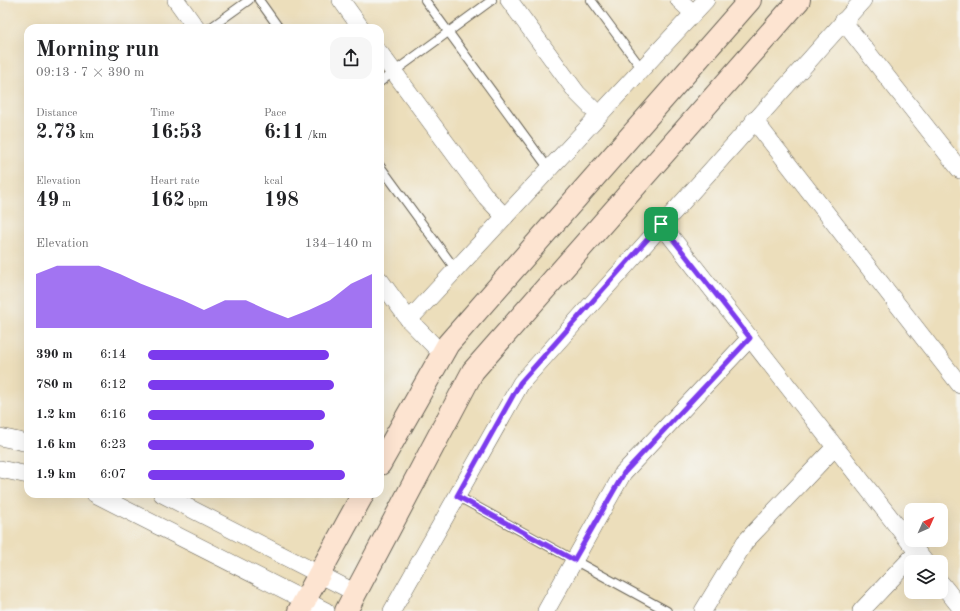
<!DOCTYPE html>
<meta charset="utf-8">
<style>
:root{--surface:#fff;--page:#f6f6f6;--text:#202124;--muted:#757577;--accent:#7c3aed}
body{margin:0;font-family:"Old Standard TT",serif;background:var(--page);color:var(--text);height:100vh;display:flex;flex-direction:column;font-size:15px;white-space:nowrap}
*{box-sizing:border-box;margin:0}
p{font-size:13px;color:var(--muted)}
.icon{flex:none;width:22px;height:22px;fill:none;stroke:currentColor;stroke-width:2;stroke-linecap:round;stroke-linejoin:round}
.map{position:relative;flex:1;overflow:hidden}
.details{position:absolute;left:24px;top:24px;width:360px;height:474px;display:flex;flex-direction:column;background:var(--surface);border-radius:12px;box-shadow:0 4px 16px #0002}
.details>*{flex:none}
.needle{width:26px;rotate:45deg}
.controls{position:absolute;left:904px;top:503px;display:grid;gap:8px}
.controls a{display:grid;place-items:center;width:44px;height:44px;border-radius:8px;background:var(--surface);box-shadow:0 4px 16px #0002;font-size:20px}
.pin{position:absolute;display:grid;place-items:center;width:34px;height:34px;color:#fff;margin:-17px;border-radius:8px;box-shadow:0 2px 6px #0006}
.round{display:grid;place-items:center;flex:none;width:42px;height:42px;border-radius:12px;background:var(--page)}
.headline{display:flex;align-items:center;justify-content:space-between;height:68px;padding:0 12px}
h1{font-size:22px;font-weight:800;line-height:30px}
.stats{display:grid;grid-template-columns:repeat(3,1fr);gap:6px;height:68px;padding:4px 12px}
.stats div{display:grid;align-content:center}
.stats b{font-size:20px;font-weight:800}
.stats small{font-size:11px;font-weight:400}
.stats p{font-size:11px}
.chart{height:112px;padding:8px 12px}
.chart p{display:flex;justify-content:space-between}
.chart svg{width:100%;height:72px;margin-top:4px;fill:var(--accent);opacity:.7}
ul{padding:0 12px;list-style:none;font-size:13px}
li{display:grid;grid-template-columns:64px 48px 1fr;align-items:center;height:30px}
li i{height:10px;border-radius:5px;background:var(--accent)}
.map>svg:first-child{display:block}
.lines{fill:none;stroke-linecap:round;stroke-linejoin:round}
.lane-casing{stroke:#656054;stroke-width:10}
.street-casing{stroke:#656054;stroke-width:18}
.secondary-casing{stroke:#656054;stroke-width:24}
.lane{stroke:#fff;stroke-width:8}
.street{stroke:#fff;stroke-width:17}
.secondary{stroke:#fde4d1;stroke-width:22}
.route-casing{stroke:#fff;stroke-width:8}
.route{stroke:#7c3aed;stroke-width:5}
</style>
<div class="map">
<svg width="960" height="611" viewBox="0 0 960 611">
<rect width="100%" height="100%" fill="#f6f6f2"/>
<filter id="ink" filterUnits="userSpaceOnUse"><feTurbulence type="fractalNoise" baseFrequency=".025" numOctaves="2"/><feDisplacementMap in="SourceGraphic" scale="8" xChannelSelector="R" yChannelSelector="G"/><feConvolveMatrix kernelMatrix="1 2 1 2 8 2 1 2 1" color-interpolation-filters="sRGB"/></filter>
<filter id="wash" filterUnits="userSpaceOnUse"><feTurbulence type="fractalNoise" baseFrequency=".012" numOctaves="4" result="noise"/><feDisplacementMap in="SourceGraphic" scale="16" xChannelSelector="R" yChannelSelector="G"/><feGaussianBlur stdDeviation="0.9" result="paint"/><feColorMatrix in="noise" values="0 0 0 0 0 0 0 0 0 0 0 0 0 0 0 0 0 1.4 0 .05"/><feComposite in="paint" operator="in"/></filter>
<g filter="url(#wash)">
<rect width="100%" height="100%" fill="#ecdebb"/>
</g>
<g filter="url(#ink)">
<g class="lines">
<defs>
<g id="lane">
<polyline points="259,0 279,28"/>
<polyline points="425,0 549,169"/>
<polyline points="591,0 642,69"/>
<polyline points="210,28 249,0"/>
<polyline points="380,82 492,0"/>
<polyline points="380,166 456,270"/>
<polyline points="457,496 667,611"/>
</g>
<g id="street">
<polyline points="176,0 196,28"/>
<polyline points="341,0 361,28"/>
<polyline points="509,0 577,93 599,115"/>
<polyline points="679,0 693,13"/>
<polyline points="843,21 960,170"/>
<polyline points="380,53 486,197 505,217"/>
<polyline points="754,120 960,385"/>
<polyline points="661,224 925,562"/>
<polyline points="380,280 409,320 442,354"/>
<polyline points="409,320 706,0"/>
<polyline points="0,437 28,443"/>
<polyline points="0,469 28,475"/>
<polyline points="95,494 326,611"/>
<polyline points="162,494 356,593"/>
<polyline points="941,583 960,607"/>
<polyline points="392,611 521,383 863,0"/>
<polyline points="546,611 623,473 750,338"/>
<polyline points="703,611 745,542 835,447"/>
<polyline points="861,611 917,552"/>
</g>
<g id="secondary">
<polyline points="380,464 448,344 750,0"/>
<polyline points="299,611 363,494"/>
<polyline points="346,611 473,371 799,0"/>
</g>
</defs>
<use href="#lane" class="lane-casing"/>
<use href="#street" class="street-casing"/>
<use href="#secondary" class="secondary-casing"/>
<use href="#lane" class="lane"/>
<use href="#street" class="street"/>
<use href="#secondary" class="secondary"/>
</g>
</g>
<g class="lines" filter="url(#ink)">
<defs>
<polygon id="route" points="661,224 750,338 624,473 574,560 457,496 520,383"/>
</defs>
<use href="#route" class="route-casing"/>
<use href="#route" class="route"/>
</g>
</svg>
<div class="controls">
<a><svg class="needle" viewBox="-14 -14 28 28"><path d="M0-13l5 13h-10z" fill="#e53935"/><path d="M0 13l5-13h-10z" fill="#757577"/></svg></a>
<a><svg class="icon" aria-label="layers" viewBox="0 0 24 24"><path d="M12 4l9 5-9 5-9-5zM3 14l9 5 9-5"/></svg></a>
</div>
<div class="pin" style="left:661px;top:224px;background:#1e9e55"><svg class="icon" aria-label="arrive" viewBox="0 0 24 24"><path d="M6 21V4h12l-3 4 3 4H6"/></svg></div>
<section class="details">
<div class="headline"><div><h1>Morning run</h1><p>09:13 · 7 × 390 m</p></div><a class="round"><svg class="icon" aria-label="share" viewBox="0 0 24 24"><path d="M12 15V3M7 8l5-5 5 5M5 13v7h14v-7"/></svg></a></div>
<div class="stats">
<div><p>Distance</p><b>2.73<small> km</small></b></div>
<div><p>Time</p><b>16:53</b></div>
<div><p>Pace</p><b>6:11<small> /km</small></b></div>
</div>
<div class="stats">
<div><p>Elevation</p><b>49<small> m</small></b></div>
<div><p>Heart rate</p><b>162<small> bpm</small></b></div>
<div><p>kcal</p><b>198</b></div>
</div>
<div class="chart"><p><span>Elevation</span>134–140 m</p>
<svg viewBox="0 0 160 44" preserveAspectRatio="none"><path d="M0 44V11L10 6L20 6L30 6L40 11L50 17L60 22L70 27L80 33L90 27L100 27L110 33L120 38L130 33L140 27L150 17L160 11V44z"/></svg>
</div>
<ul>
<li><b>390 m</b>6:14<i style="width:81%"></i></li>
<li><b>780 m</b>6:12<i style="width:83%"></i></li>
<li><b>1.2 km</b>6:16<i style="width:79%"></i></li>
<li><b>1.6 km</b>6:23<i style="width:74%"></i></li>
<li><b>1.9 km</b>6:07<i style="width:88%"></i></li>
</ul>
</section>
</div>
